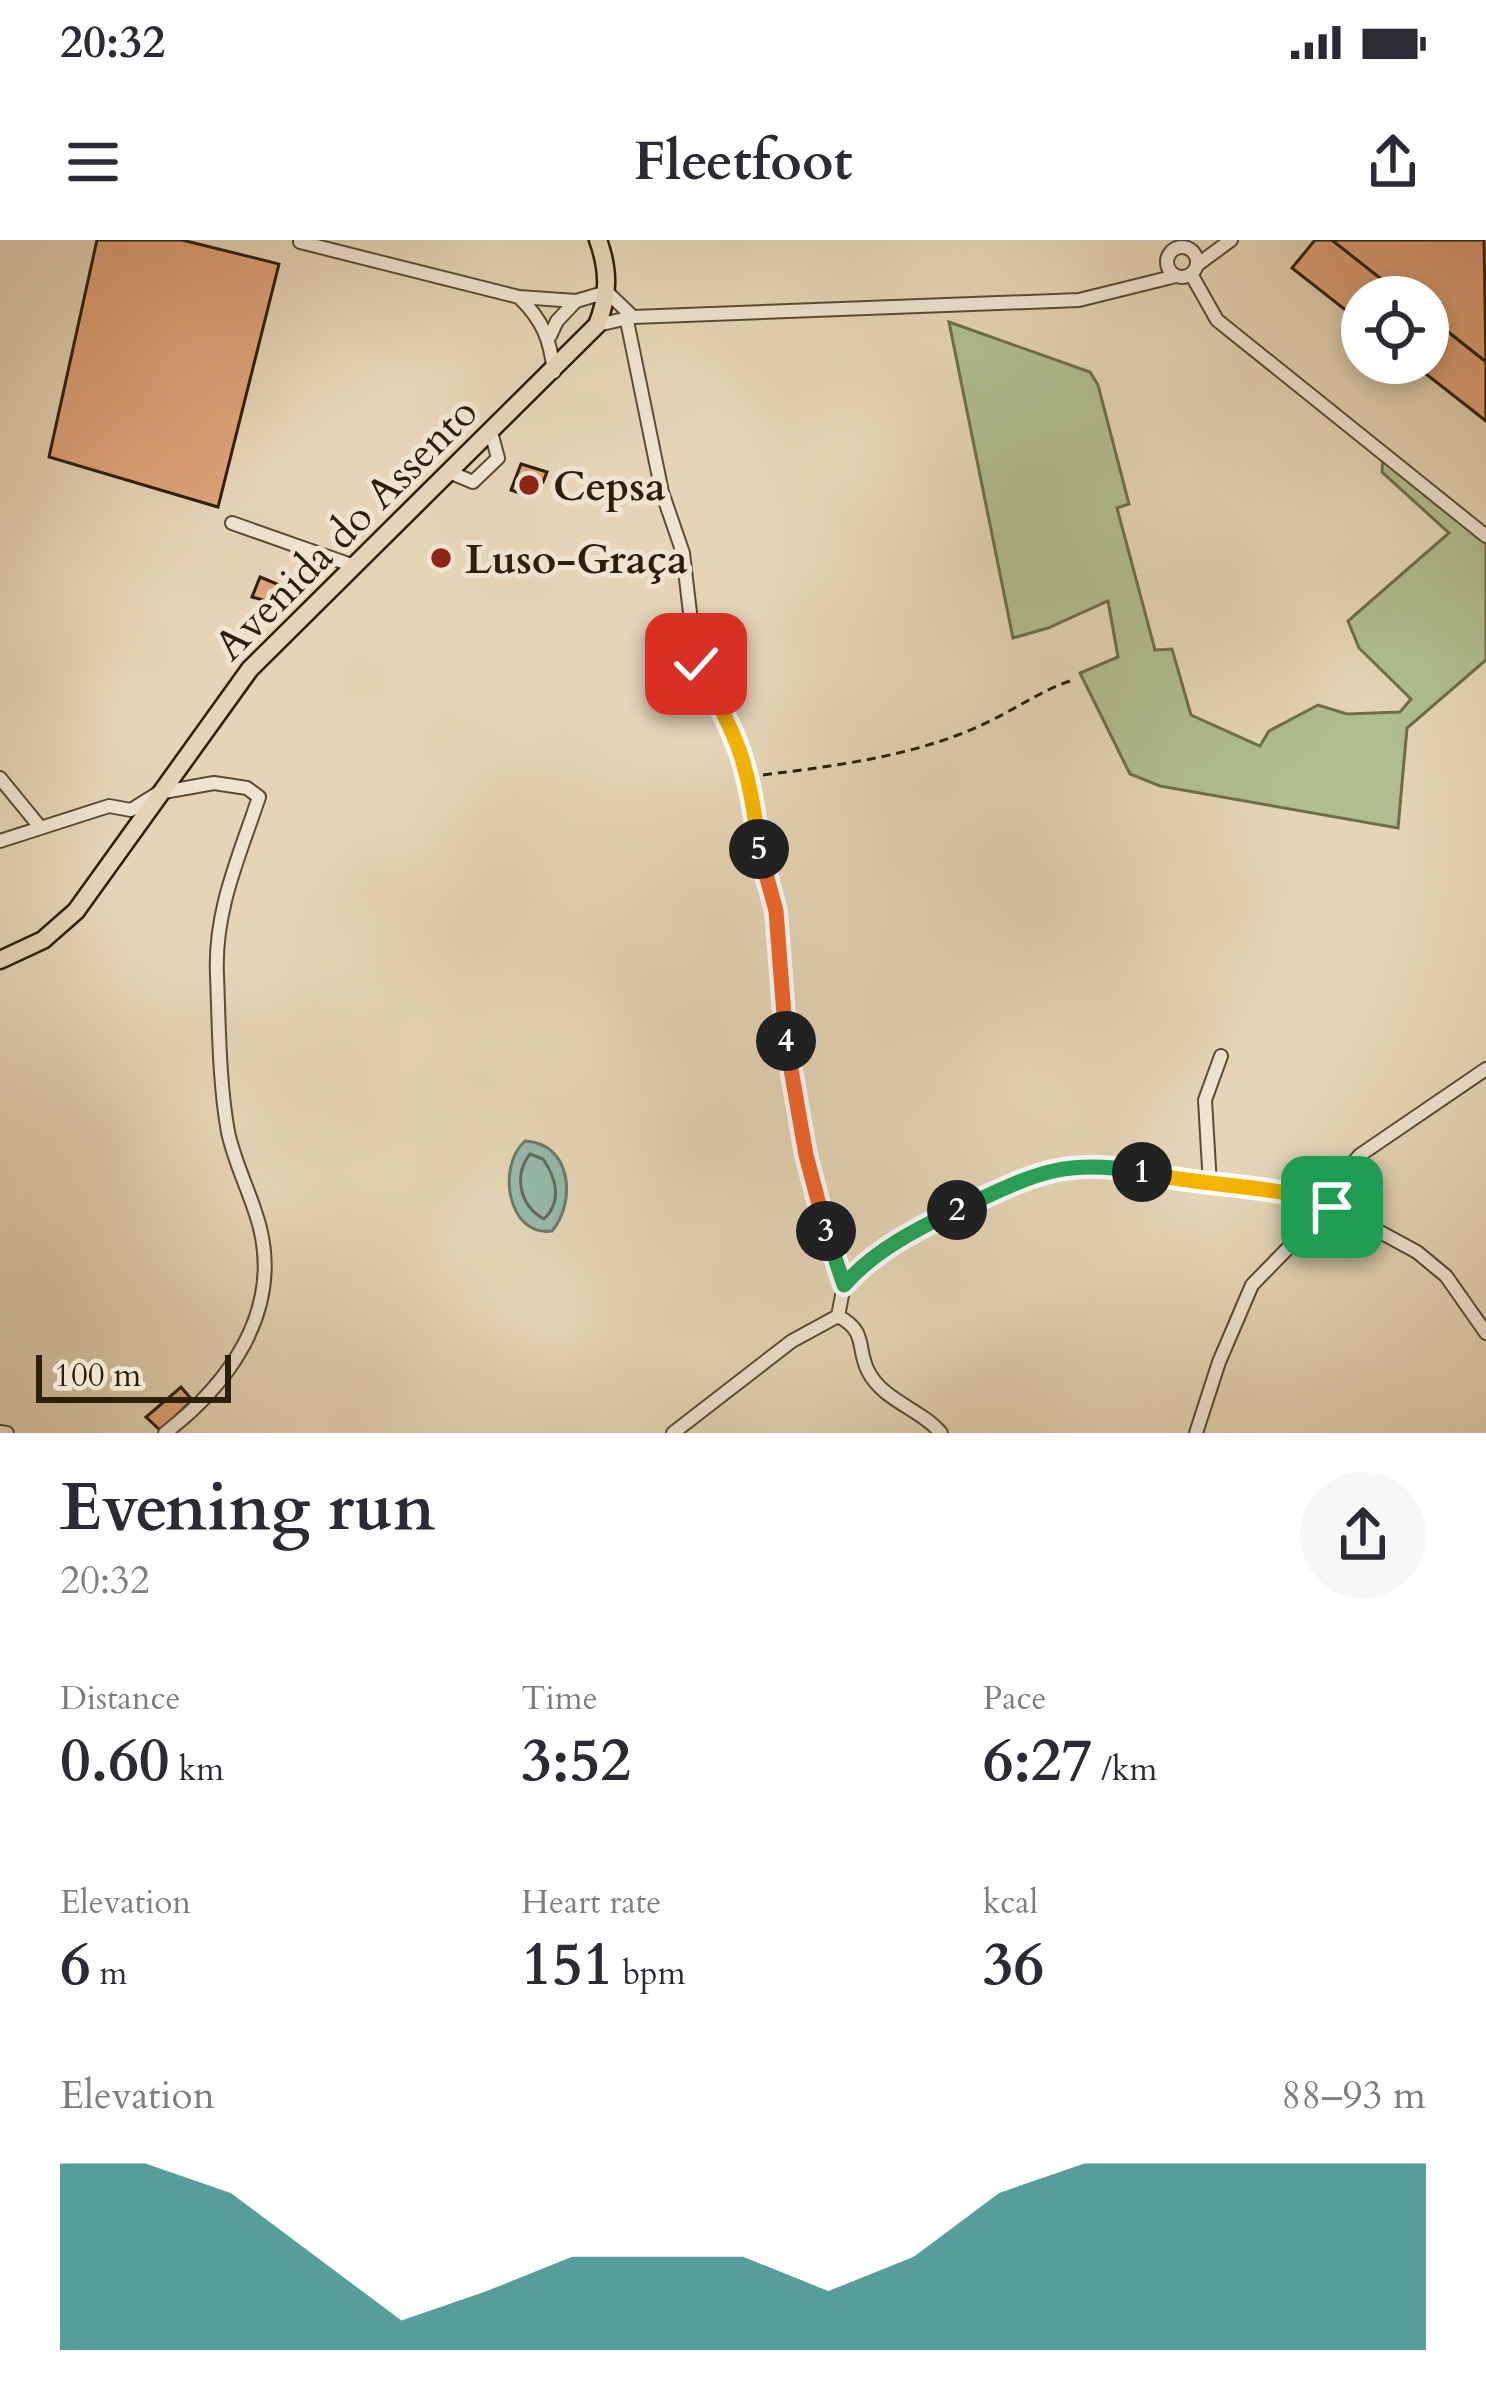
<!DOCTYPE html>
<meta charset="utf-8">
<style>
:root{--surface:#fff;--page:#f7f7f7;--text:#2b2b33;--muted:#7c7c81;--accent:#0f766e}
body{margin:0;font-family:Cardo,serif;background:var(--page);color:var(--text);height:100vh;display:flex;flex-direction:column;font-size:45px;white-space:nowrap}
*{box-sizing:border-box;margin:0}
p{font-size:39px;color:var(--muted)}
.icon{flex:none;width:66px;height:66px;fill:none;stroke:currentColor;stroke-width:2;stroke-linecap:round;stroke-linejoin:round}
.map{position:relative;height:1193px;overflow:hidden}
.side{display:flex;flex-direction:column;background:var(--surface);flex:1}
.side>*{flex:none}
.controls{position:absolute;left:1341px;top:36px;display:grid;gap:24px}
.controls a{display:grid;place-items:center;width:108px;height:108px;border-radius:50%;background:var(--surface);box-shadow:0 6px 18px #0003;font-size:60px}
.scale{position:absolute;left:36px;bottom:30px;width:195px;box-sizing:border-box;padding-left:12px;border:6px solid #2d1e07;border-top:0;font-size:33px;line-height:42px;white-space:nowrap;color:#2d1e07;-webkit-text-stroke:9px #eee4d0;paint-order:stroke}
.pin{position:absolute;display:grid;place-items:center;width:102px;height:102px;color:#fff;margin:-51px;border-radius:24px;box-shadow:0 6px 18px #0006}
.km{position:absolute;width:60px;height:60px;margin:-30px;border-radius:50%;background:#222;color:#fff;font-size:33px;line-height:60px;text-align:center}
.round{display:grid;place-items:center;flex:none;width:126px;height:126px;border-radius:63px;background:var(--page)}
.overview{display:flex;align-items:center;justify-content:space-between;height:204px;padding:0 60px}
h1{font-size:66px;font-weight:800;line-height:90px}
.metrics{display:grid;grid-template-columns:repeat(3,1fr);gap:18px;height:204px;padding:12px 60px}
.metrics div{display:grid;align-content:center}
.metrics b{font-size:60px;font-weight:800}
.metrics small{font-size:33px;font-weight:400}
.metrics p{font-size:33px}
.chart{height:336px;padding:24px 60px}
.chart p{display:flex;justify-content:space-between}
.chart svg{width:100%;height:216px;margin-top:12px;fill:var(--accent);opacity:.7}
.status{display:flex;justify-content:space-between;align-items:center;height:84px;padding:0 60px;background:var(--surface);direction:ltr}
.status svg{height:33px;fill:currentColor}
header{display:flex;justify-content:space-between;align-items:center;height:156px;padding:0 60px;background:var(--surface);font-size:54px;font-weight:800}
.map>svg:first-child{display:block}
.green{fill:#b0be91;stroke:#6e6e4c;stroke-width:3}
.water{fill:#96b9ab;stroke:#6c7b69;stroke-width:3}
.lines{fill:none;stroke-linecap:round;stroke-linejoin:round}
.shore{stroke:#626c59;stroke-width:3}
.building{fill:#e0a379;stroke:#2d1e07;stroke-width:3}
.minor-casing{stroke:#5b4c33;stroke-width:16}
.major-casing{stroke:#2d1e07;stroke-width:21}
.path{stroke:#2d1e07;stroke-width:3;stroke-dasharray:9 6;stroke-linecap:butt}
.minor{stroke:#eee4d0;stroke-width:12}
.major{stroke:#e5d5b6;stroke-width:16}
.split-1-casing{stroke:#fff;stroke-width:24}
.split-2-casing{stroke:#fff;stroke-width:24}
.split-3-casing{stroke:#fff;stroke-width:24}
.split-4-casing{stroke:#fff;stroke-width:24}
.split-5-casing{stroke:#fff;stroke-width:24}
.split-6-casing{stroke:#fff;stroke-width:24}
.split-1{stroke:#f5b400;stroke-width:15}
.split-2{stroke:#22a559;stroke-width:15}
.split-3{stroke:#22a559;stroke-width:15}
.split-4{stroke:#f0652b;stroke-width:15}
.split-5{stroke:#f0652b;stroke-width:15}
.split-6{stroke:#f5b400;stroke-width:15}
.poi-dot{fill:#8f2418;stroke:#eee4d0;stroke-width:4.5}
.labels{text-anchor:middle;stroke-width:10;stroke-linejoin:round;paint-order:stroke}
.poi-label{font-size:42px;font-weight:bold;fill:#2d1e07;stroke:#eee4d0;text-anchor:start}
.street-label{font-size:42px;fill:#2d1e07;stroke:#eee4d0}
</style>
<div class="status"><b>20:32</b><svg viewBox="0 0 49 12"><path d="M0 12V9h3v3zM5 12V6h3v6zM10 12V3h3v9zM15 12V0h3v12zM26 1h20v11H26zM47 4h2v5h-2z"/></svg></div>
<header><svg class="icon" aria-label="menu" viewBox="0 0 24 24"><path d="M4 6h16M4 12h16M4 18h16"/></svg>Fleetfoot<svg class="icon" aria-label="share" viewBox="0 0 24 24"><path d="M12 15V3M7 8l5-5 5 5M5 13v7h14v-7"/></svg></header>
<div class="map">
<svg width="1486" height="1193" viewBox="0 0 1486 1193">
<rect width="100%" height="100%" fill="#e5d5b6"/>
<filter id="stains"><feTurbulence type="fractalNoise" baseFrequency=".00167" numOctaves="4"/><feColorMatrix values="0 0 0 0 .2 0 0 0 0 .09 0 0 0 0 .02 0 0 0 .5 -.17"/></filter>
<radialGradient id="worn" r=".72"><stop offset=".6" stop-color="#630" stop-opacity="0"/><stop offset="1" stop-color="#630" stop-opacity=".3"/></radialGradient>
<polygon class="green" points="949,82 1090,132 1098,145 1129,264 1117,268 1155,410 1172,409 1191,475 1260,506 1269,491 1318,465 1347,474 1400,472 1411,459 1359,408 1348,381 1449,293 1382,232 1383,215 1486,299 1486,420 1407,488 1398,588 1160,546 1130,534 1080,433 1118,417 1108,361 1048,388 1013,398"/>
<path class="water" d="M525,901c46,2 52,60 27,90 -44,6 -56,-64 -27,-90z"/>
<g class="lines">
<path class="shore" d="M530,914l13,5c14,20 19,43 1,60 -24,-13 -31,-43 -14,-65z"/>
</g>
<g class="building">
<polygon points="97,0 182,0 279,24 218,267 49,217"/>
<polygon points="1315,0 1332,0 1404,57 1362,57 1362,83 1292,28"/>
<polygon points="1332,0 1484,0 1486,122 1428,76 1428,57 1404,57"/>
<polygon points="1428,76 1486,122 1486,181 1412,123 1428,123"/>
<polygon points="521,224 547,232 543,242 538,240 528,256 511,250"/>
<polygon points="260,337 282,346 278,357 291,363 288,367 252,357"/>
<polygon points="181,1147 192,1160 161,1191 146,1177"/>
</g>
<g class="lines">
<defs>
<g id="minor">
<polyline points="300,2 519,57 576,61 607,52 633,77"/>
<circle cx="1182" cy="22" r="15"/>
<polyline points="1197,25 1231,0"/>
<polyline points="1191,34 1217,80 1486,296"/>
<path d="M520,58c23,23 30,41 34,74"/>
<polyline points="627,81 662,252 683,313 696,424 730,480 752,544 759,613 776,671 787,818 816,957 844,1045"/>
<polyline points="597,85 633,77 1079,60 1176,36"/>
<polyline points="550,96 557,81 575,62"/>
<polyline points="449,232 473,242 498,218 491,192"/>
<polyline points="232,283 354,326"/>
<polyline points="0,538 40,587"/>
<path d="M0,601l109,-35 22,4 27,-17 56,-10 33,5 12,9c-20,60 -45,114 -42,178 2,51 2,107 11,157 7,33 24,64 32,96 21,85 -32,157 -95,205"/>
<polyline points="1210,945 1205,860 1221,816"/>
<path d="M838,1076c30,16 18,31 30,55 15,30 53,38 73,62"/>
<polyline points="0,1192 7,1193"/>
<polyline points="673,1193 792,1101 838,1076 844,1045 859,1028 916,989 1026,936 1097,925 1175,941 1321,960 1417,1012 1446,1036 1486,1093"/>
<polyline points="1196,1193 1219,1122 1252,1045 1292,1004 1321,960 1360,915 1486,829"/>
</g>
<path id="major" d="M0,720l43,-20 33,-29 174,-242 347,-344c12,-29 12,-55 1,-85"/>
</defs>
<use href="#minor" class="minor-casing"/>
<use href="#major" class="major-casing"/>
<path class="path" d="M763,535c77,-10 156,-19 227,-54 29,-14 52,-31 83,-41"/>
<use href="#minor" class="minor"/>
<use href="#major" class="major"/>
</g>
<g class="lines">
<defs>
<path id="split-1" d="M1142,932c51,14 150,13 190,35"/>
<path id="split-2" d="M957,970c72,-33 102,-53 185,-38"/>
<path id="split-3" d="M826,991l18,54c30,-34 72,-56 113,-75"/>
<polyline id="split-4" points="786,801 806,915 826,991"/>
<polyline id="split-5" points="759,609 776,671 786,801"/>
<path id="split-6" d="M696,424c42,70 54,104 63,185"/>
</defs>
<use href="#split-1" class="split-1-casing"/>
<use href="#split-2" class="split-2-casing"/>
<use href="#split-3" class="split-3-casing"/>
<use href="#split-4" class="split-4-casing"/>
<use href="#split-5" class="split-5-casing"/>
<use href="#split-6" class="split-6-casing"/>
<use href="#split-1" class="split-1"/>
<use href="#split-2" class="split-2"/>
<use href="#split-3" class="split-3"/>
<use href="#split-4" class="split-4"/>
<use href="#split-5" class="split-5"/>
<use href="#split-6" class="split-6"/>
</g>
<g class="poi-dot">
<circle cx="529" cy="245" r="12"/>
<circle cx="441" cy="318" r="12"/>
</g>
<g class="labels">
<g class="poi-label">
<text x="553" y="260">Cepsa</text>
<text x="465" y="333">Luso-Graça</text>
</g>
<g class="street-label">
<text transform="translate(345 288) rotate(-45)" y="15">Avenida do Assento</text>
</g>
</g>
<rect width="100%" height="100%" filter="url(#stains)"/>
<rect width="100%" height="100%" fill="url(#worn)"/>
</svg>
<div class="controls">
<a><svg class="icon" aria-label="locate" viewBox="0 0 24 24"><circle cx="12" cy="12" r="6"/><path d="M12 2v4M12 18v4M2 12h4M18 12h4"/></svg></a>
</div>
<div class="scale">100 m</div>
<div class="pin" style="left:1332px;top:967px;background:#1e9e55"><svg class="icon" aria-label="arrive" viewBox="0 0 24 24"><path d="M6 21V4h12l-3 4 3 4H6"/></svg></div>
<div class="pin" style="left:696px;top:424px;background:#d93025"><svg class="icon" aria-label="check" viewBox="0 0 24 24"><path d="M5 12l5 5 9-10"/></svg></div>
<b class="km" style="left:1142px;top:932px">1</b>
<b class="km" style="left:957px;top:970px">2</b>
<b class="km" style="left:826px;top:991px">3</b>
<b class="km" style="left:786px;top:801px">4</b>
<b class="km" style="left:759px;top:609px">5</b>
</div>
<section class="side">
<div class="overview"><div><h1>Evening run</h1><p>20:32</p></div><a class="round"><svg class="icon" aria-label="share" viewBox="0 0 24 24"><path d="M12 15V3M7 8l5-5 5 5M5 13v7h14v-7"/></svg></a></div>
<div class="metrics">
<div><p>Distance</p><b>0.60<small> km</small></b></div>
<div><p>Time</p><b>3:52</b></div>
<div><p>Pace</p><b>6:27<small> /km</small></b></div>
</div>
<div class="metrics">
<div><p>Elevation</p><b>6<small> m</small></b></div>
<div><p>Heart rate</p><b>151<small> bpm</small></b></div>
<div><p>kcal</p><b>36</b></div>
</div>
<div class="chart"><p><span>Elevation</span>88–93 m</p>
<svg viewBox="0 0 160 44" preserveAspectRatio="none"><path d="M0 44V6L10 6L20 12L30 25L40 38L50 32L60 25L70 25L80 25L90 32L100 25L110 12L120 6L130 6L140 6L150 6L160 6V44z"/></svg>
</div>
</section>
